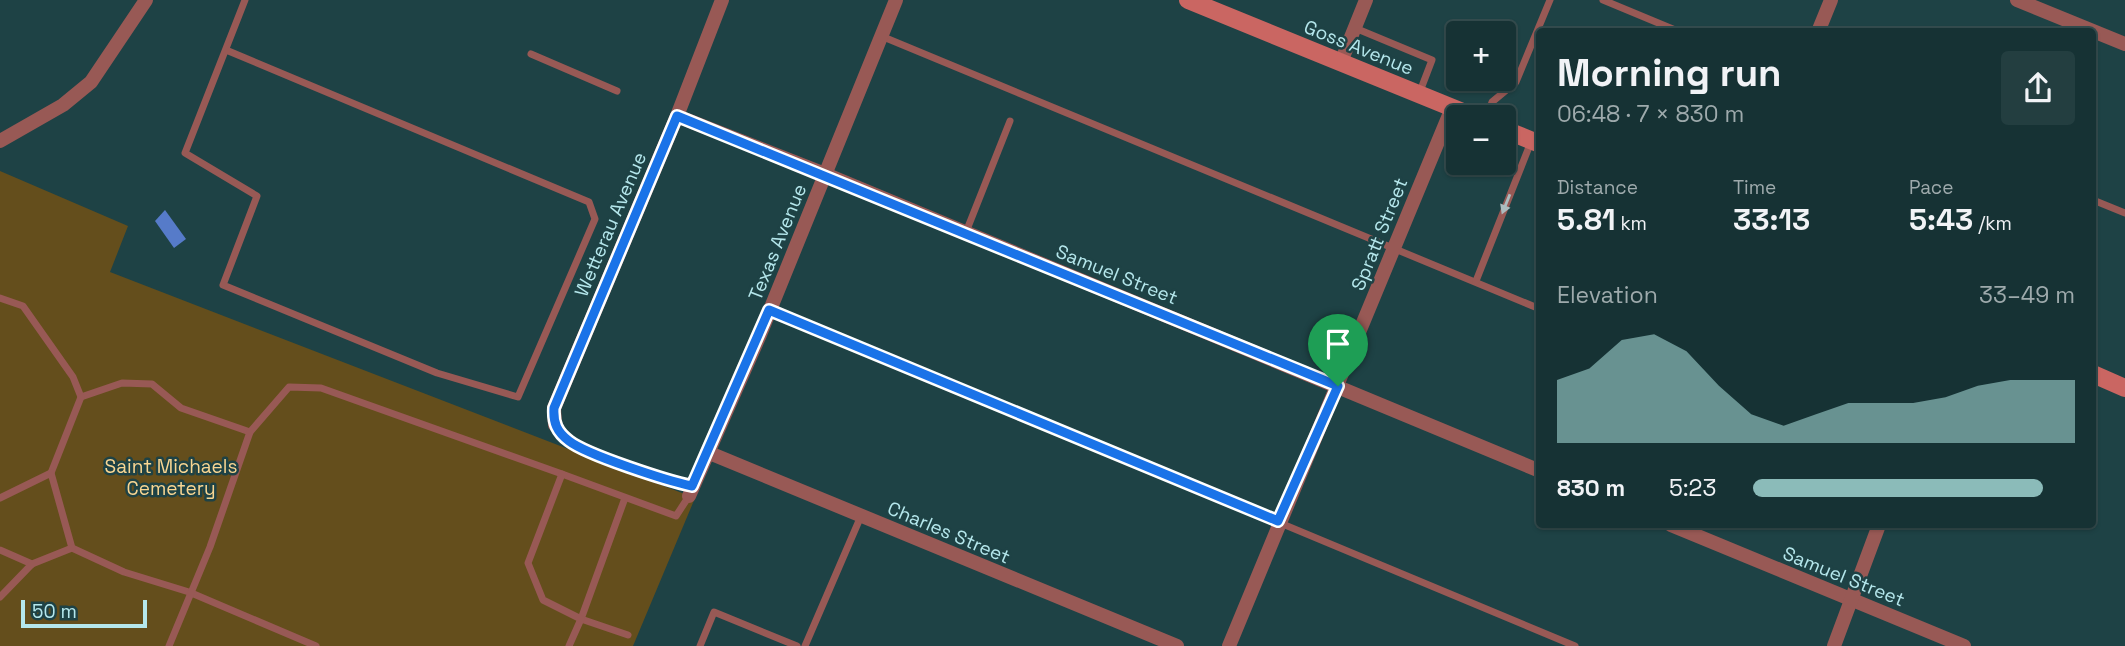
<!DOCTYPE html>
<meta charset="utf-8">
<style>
:root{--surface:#163234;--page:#233e40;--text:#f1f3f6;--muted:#9eaaac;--line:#354d4f;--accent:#8bbbb9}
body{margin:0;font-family:"Space Grotesk",sans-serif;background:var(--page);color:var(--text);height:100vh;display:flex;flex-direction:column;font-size:26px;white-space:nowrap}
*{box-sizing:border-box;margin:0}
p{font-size:23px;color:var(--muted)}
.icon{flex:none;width:38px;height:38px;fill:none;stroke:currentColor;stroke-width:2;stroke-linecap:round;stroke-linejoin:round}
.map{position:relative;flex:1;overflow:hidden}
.drawer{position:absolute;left:1536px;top:28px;width:560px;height:500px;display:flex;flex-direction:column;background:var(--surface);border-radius:7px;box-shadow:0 2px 5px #0004,0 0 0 2px var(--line)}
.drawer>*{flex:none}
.controls{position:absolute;left:1446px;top:21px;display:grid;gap:14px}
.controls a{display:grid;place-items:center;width:70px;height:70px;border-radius:7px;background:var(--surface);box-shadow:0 2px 5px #0004,0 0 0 2px var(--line);font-size:35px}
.scale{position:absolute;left:21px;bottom:18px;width:126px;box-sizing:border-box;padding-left:7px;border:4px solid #b5e7ec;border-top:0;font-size:19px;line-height:24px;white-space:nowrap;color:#b5e7ec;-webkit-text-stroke:5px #1e4245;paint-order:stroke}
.pin{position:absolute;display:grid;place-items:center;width:60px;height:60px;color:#fff;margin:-72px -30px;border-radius:50% 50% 50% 0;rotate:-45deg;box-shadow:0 0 7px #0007}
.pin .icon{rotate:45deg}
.round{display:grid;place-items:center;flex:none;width:74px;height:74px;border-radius:7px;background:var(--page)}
.summary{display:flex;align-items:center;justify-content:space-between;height:119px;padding:0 21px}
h1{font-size:38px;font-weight:800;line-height:52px}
.metrics{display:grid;grid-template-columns:repeat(3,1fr);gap:10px;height:119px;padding:7px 21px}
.metrics div{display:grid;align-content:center}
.metrics b{font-size:30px;font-weight:800}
.metrics small{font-size:19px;font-weight:400}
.metrics p{font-size:19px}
.chart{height:196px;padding:14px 21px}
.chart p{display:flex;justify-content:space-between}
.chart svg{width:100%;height:126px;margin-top:7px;fill:var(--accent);opacity:.7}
ul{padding:0 21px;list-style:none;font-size:23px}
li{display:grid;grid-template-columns:112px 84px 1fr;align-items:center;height:52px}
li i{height:18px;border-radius:9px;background:var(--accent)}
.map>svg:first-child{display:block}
.green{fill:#644e1c}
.water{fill:#567bc9}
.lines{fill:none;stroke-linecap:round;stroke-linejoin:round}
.lane{stroke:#985955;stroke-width:7}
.street{stroke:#985955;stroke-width:14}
.secondary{stroke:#ca6662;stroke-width:18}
.oneway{fill:#acbcbf}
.route-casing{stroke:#fff;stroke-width:14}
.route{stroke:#1a73e8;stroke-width:9}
.labels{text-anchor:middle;stroke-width:5;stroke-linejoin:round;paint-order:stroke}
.street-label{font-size:19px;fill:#b5e7ec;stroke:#1e4245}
.park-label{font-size:19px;fill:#f9d692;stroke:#1e4245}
</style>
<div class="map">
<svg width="2125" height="646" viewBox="0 0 2125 646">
<rect width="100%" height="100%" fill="#1e4245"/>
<polygon class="green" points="0,171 128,226 110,272 695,498 633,646 0,646"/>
<polygon class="water" points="165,210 186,239 174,248 155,221"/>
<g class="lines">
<g class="lane">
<polyline points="1603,0 1680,32"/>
<polyline points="1355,28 1432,60 1419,94"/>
<polyline points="881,36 1540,309"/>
<polyline points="226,50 589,202 595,219 518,397 437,373 223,285 257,196 185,153 245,0"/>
<polyline points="531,54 617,91"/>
<polyline points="1487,117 1492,102 1516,82 1550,0"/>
<polyline points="2093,200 2125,213"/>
<polyline points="966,232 1010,121"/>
<polyline points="1476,281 1531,142"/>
<polyline points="0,298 23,306 73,377 81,397 122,383 152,384 181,408 250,432"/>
<polyline points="770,310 1575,646"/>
<polyline points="555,425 571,443 671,481 692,486"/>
<polyline points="51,473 81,397"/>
<polyline points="0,498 51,473 72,548 124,572 189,592 316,646"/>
<polyline points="625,498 581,619 628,635"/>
<polyline points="0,550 32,564"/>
<polyline points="0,597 32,564 72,548"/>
<polyline points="169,646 210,547 250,432 289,387 321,388 562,474"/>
<polyline points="569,646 581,619 543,600 528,563 562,474 676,516 689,496"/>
<polyline points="700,646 714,612 797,646"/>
<polyline points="805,646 861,516"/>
</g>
<g class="street">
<polyline points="2017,0 2125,44"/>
<polyline points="1818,32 1831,0"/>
<polyline points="1341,62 1366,0"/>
<polyline points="677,116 825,174 1540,471"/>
<polyline points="0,141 63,105 91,82 146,0"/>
<polyline points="555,425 554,408 677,116 722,0"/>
<polyline points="707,452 1177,646"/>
<polyline points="689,496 759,337 896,0"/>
<polyline points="1671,525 1964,646"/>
<polyline points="1229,646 1452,108"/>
<polyline points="1834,646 1879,525"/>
</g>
<g class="secondary">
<polyline points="1188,0 1475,117"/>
<polyline points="1503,129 1540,144"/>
<polyline points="2093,374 2125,388"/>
</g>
</g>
<defs><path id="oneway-solid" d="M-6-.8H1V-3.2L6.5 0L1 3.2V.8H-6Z" transform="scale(1.75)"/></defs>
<use class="oneway" href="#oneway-solid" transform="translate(1506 204) rotate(112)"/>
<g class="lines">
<defs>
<path id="route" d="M677,116l661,270 -60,135 -509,-211 -77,176c-24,-5 -105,-31 -123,-45 -12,-9 -16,-18 -15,-33z"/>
</defs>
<use href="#route" class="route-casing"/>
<use href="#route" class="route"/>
</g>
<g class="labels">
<g class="street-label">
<text transform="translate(1359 47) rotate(22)" y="7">Goss Avenue</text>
<text transform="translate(610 224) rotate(-67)" y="7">Wetterau Avenue</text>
<text transform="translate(1379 234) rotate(-68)" y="7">Spratt Street</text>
<text transform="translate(777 242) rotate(-68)" y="7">Texas Avenue</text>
<text transform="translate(1117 274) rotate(22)" y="7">Samuel Street</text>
<text transform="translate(949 532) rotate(23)" y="7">Charles Street</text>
<text transform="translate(1844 576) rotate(22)" y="7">Samuel Street</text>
</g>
<g class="park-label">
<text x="171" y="473">Saint Michaels<tspan x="171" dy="22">Cemetery</tspan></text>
</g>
</g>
</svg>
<div class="controls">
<a>+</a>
<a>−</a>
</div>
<div class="scale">50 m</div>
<div class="pin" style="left:1338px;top:386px;background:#1e9e55"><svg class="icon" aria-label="arrive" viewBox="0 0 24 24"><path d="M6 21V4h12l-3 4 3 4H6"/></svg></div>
<section class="drawer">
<div class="summary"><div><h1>Morning run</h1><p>06:48 · 7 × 830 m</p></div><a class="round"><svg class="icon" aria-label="share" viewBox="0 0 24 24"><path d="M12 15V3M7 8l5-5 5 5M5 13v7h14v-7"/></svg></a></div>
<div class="metrics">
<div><p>Distance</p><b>5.81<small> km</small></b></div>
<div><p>Time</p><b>33:13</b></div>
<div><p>Pace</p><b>5:43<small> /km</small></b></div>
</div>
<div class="chart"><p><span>Elevation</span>33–49 m</p>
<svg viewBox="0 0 160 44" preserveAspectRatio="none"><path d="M0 44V22L10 18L20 8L30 6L40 12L50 24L60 34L70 38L80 34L90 30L100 30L110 30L120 28L130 24L140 22L150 22L160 22V44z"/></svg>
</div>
<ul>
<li><b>830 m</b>5:23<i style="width:90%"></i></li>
</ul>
</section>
</div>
